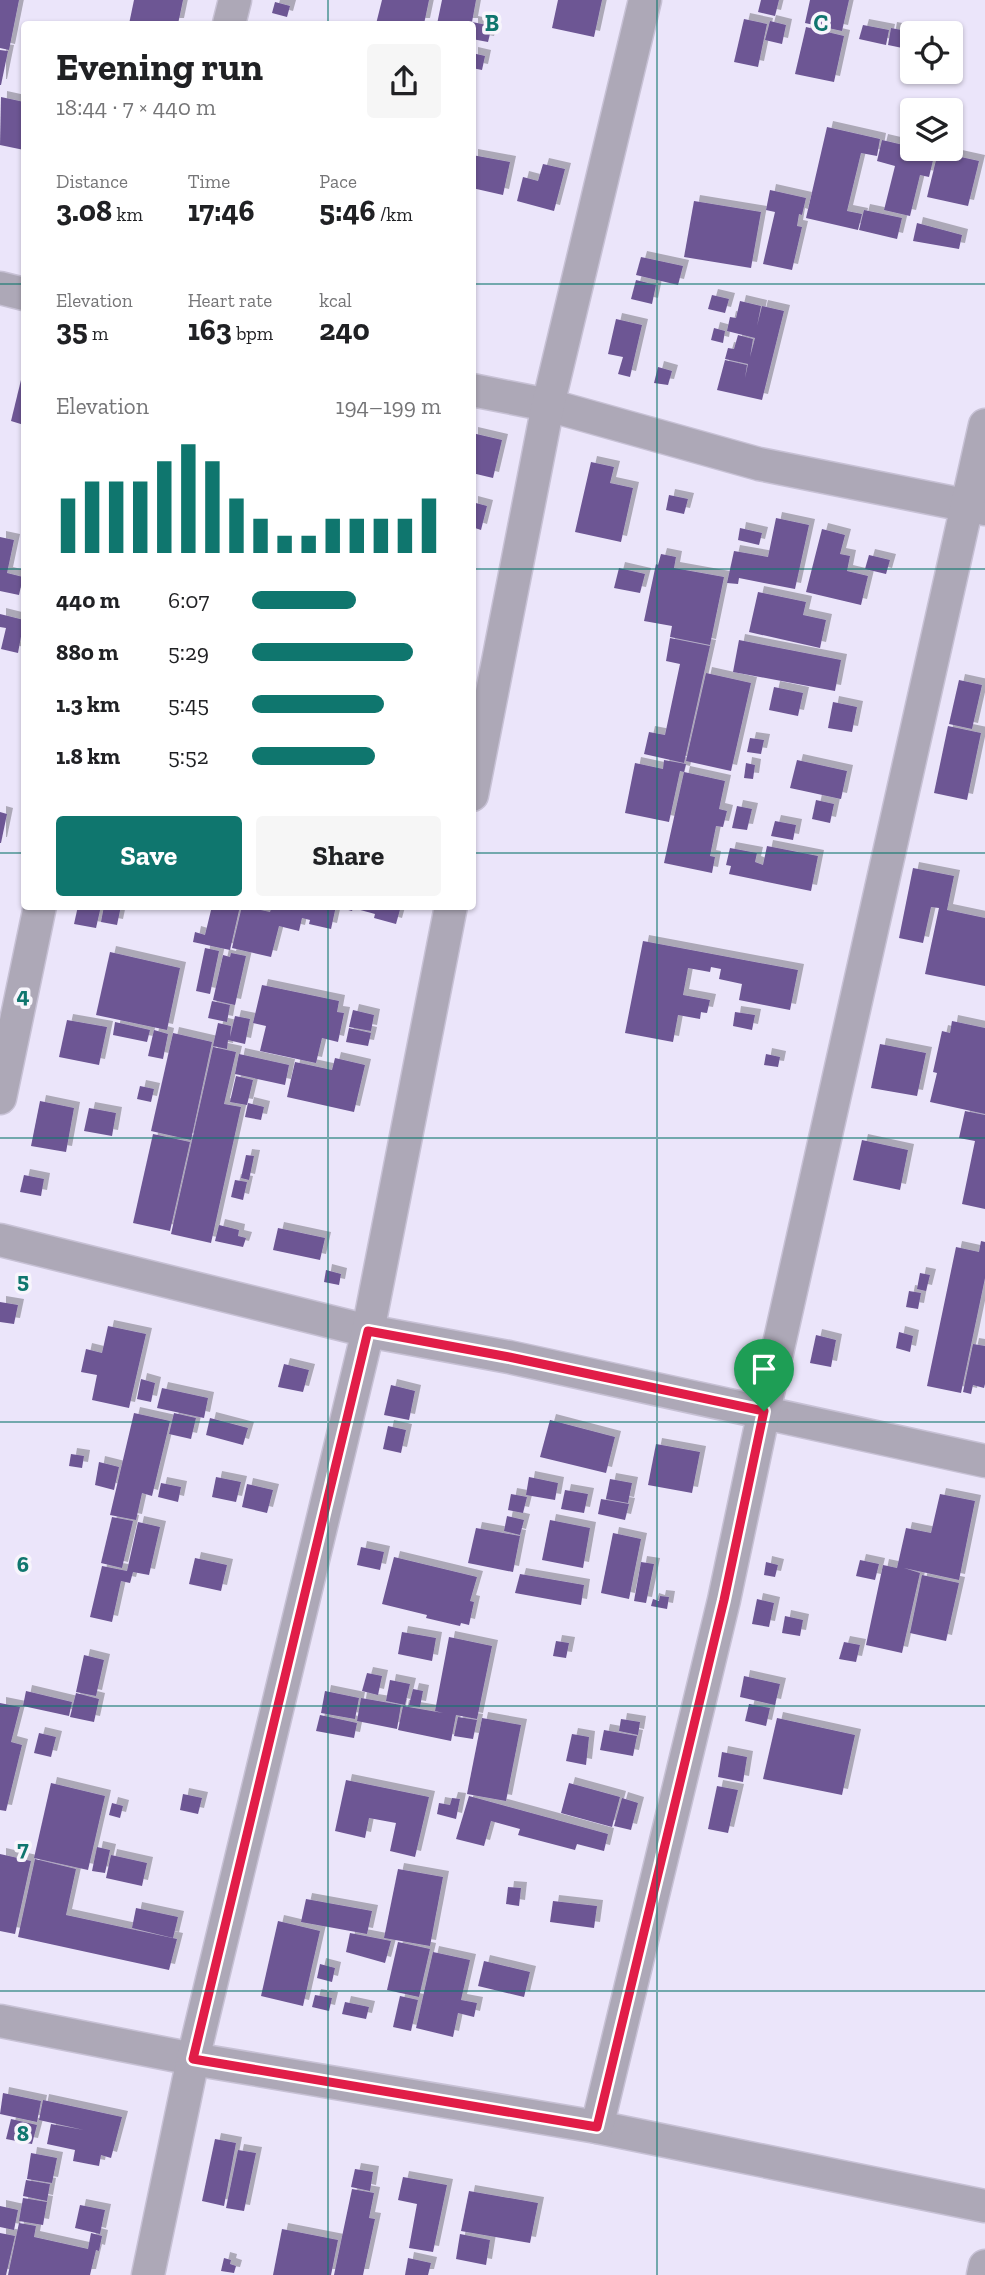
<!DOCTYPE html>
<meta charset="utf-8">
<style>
:root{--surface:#fff;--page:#f6f6f6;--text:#202124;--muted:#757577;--accent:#0f766e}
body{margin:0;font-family:"Zilla Slab",serif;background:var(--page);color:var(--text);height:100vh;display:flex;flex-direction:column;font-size:26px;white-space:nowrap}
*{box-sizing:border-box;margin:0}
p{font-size:23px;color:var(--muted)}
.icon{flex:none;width:38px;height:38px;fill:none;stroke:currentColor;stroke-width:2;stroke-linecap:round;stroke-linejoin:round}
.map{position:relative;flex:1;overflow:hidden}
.drawer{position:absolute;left:21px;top:21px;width:455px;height:889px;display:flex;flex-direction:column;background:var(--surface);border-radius:7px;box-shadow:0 2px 5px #0004}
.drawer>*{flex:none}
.controls{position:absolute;left:900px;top:21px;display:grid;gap:14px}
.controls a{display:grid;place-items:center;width:63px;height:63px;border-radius:7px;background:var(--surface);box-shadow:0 2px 5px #0004;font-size:35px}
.pin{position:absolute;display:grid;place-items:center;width:60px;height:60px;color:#fff;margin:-72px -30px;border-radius:50% 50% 50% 0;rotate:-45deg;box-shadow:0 0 7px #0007}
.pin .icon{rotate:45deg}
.round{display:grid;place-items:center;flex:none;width:74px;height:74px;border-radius:7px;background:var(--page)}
.headline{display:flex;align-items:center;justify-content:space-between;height:119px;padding:0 35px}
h1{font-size:38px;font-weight:800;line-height:52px}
.figures{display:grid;grid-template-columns:repeat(3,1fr);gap:10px;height:119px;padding:7px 35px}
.figures div{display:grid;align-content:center}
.figures b{font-size:30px;font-weight:800}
.figures small{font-size:19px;font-weight:400}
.figures p{font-size:19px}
.chart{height:196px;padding:14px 35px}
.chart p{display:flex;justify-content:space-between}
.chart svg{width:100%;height:126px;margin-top:7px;stroke:var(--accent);stroke-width:6}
.action{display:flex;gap:14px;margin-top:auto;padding:14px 35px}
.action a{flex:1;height:80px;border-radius:7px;background:var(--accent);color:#fff;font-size:28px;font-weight:800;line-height:80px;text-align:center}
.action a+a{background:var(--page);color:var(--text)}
ul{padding:0 35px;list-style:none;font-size:23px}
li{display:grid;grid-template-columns:112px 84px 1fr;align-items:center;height:52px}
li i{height:18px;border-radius:9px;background:var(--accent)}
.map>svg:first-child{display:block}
.building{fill:#6d5694;filter:url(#shadow)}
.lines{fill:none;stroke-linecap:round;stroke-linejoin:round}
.minor-casing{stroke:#c7c1d5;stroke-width:35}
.minor{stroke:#ada8b7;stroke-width:32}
.route-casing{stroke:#fff;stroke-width:14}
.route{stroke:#e11d48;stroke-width:9}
.grid{fill:none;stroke:#0f766e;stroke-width:2;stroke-opacity:0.55}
.grid-label{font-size:23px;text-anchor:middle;font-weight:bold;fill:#0f766e;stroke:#f7f5fc;stroke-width:7;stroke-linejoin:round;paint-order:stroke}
</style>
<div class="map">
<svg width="985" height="2275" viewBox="0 0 985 2275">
<defs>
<filter id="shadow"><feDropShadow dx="6" dy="-6" stdDeviation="0" flood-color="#0004"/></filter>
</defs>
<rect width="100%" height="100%" fill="#ebe5fa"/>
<g class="building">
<polygon points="0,0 19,0 9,50 0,48"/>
<polygon points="134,0 183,0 178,24 129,24"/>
<polygon points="382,0 429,0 424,24 376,24"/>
<polygon points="442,0 476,0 472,22 492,26 488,42 472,39 472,24 437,24"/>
<polygon points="558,0 602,0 594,37 552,28"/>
<polygon points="761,0 779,0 775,16 758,12"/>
<polygon points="810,0 849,0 842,31 805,23"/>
<polygon points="275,2 290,6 287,17 272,13"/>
<polygon points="744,19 767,24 758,67 734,62"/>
<polygon points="770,21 786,25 782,44 765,40"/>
<polygon points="863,25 889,30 886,45 859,39"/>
<polygon points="806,27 844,36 834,82 795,74"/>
<polygon points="891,28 912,32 912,50 888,45"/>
<polygon points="0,50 8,51 1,85 0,85"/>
<polygon points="472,53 485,56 482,70 472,68"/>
<polygon points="1,97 24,102 24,150 0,145"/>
<polygon points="827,127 880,139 877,156 861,153 847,211 862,214 858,230 806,218"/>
<polygon points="882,140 912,147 912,149 935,152 929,177 920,175 910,216 884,210 895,166 877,161"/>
<polygon points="938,152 979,161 968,206 927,197"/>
<polygon points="472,155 510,162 503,195 472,188"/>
<polygon points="543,164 565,169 554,211 517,201 523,177 538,181"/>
<polygon points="770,190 806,198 802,215 799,214 797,226 802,227 792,270 763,264 775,212 766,210"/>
<polygon points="694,201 761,212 751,268 684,257"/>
<polygon points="864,210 902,218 897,239 859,230"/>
<polygon points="917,223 962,235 959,249 913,241"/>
<polygon points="641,257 683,266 678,285 636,275"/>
<polygon points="636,280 656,285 652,304 631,299"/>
<polygon points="712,295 729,299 725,313 708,309"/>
<polygon points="740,301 761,306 757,326 762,306 784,311 762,400 717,390 725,360 747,365 745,378 748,364 725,359 728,348 734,349 738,335 753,339 750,357 755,338 727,331 730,317 736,318"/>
<polygon points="616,319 642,325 630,377 618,374 623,357 608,354"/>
<polygon points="714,328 725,331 723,343 711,340"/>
<polygon points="658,367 672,371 668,385 654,383"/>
<polygon points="21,380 24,381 24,425 11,421"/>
<polygon points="472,433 502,440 493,478 472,473"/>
<polygon points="591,462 614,467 610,483 633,488 621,542 575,532"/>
<polygon points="669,495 688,499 684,514 666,510"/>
<polygon points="472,502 487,506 481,530 472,527"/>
<polygon points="776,518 809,525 795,589 739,578 738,584 727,583 734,551 768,557"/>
<polygon points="740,528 762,533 759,545 738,540"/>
<polygon points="822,529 845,535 840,554 850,556 847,571 868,576 861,605 806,592"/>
<polygon points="0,537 14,540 7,573 23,577 19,595 0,591"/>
<polygon points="661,554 676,557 674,568 724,577 710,645 670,637 672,626 644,621 656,564 658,565"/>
<polygon points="869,555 890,560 886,574 865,569"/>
<polygon points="619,568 645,574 640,593 614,588"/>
<polygon points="758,592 806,602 803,615 826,620 820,648 749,632"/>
<polygon points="0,614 24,620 18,653 1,649 6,628 0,627"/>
<polygon points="670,638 710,646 684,763 644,754 649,732 665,735 680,664 666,661"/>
<polygon points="739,640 841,660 835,691 733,672"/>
<polygon points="706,673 751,683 731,771 686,761"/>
<polygon points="959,680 982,685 972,729 949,724"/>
<polygon points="774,687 803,693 798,716 769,710"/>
<polygon points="833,702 857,707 852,732 828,728"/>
<polygon points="948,726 981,733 967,800 934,793"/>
<polygon points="750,738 764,740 761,754 747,752"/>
<polygon points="664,760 686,764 684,772 725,781 719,809 727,811 723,827 716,826 710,856 715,857 712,873 664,863 684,772 680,771 669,822 625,813 635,763 663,769"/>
<polygon points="797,760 847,771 841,799 790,788"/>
<polygon points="746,763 755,765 753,779 744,778"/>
<polygon points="816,800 834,804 830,823 812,819"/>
<polygon points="737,806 752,809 747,830 732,828"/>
<polygon points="0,812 7,814 1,843 0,843"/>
<polygon points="775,821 796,825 793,840 771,836"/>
<polygon points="767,846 818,856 811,891 729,874 731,866 726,865 730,848 757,853 755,862 763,865"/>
<polygon points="913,868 954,876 947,910 985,918 985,986 925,974 939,908 931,907 923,943 899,938"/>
<polygon points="78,906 101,906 96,928 74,924"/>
<polygon points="104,906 121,906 117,925 101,922"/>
<polygon points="212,906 240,906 230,950 193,942 195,932 205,935"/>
<polygon points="242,906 270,912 272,906 336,906 331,929 309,924 310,920 302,918 299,931 279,926 271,957 232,948"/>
<polygon points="353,906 401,906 396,924 374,918 375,914 353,908 352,911 337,907"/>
<polygon points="643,941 798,970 790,1010 739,1000 742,984 719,979 721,969 711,967 710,972 688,968 683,995 710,1000 707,1013 701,1012 700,1019 678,1015 673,1042 625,1033"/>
<polygon points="205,948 219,951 210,994 196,991"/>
<polygon points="110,952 180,968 167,1030 96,1015"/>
<polygon points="231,953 246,956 235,1005 213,1000 223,955 230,957"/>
<polygon points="262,985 339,1001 337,1012 344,1013 338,1042 322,1038 316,1063 260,1051 266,1026 253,1023"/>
<polygon points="212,1001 230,1005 227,1022 208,1018"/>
<polygon points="353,1010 374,1015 371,1031 349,1027"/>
<polygon points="735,1012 755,1015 752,1030 733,1026"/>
<polygon points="235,1016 250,1019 245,1044 228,1040 227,1049 213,1046 218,1023 231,1026 230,1037"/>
<polygon points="67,1020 107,1027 99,1065 59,1057"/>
<polygon points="952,1021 985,1028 985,1114 930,1102 937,1073 933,1072 942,1031 950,1033"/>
<polygon points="115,1022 150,1030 147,1042 113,1035"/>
<polygon points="349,1028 371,1033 368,1046 346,1042"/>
<polygon points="154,1030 168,1034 163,1059 148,1056"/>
<polygon points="173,1033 212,1042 191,1140 151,1131"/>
<polygon points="880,1044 926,1053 917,1096 871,1088"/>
<polygon points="213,1047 236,1052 224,1104 241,1107 211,1243 171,1234"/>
<polygon points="239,1054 289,1065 285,1085 235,1074"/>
<polygon points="766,1054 780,1057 778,1067 764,1065"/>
<polygon points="335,1058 365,1065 354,1112 287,1097 295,1062 332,1070"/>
<polygon points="236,1076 253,1080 247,1105 230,1102"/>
<polygon points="140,1086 154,1089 151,1102 137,1099"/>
<polygon points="40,1101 74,1108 66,1152 31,1146"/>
<polygon points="248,1103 264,1107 261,1120 245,1117"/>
<polygon points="89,1108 116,1113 112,1136 84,1131"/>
<polygon points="965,1111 985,1115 985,1209 962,1204 975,1141 959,1138"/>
<polygon points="153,1134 190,1142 170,1231 133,1223"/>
<polygon points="862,1140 908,1150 900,1190 853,1180"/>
<polygon points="246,1155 254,1156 249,1180 241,1178"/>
<polygon points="24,1175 44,1179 41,1196 20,1192"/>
<polygon points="235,1180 247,1182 243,1200 231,1197"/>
<polygon points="219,1225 239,1230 238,1236 246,1238 243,1247 215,1241"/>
<polygon points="278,1228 325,1238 320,1260 273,1250"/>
<polygon points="981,1241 985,1242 985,1278 961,1393 927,1386 956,1247 979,1252"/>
<polygon points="326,1270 341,1274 339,1285 324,1282"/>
<polygon points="920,1273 930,1275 926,1291 917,1289"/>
<polygon points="909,1291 921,1293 918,1309 906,1307"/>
<polygon points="0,1302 18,1305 14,1324 0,1322"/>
<polygon points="108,1326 146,1334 129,1408 92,1400 97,1375 81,1372 86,1349 102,1353"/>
<polygon points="899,1332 913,1336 910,1352 896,1348"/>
<polygon points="816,1335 836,1340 831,1367 810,1363"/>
<polygon points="973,1344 985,1346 985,1384 984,1388 973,1385 971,1394 963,1392"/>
<polygon points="284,1364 309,1370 303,1392 278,1387"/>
<polygon points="141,1379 155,1383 151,1402 137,1399"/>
<polygon points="391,1385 415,1391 409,1420 384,1415"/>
<polygon points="162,1388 208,1398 204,1418 157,1408"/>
<polygon points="134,1413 170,1421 152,1496 142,1493 136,1520 110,1515"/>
<polygon points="174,1413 196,1418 191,1439 169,1434"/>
<polygon points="210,1418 248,1428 243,1445 206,1435"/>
<polygon points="550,1420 615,1437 606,1473 540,1457"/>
<polygon points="388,1426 406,1430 401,1453 383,1449"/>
<polygon points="656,1444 700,1452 692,1493 648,1485"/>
<polygon points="71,1454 84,1456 82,1468 69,1466"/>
<polygon points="99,1462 119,1467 114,1490 95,1485"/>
<polygon points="216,1477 241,1482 236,1502 212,1497"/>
<polygon points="529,1477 558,1483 555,1500 526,1495"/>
<polygon points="610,1479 632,1483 628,1503 606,1499"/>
<polygon points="161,1483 181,1487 178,1502 158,1497"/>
<polygon points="247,1484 273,1490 267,1513 242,1507"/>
<polygon points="565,1490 588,1494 584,1513 561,1509"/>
<polygon points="511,1494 527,1497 523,1513 508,1510"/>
<polygon points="940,1494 975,1501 959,1580 904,1568 920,1573 902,1653 866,1645 883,1565 897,1568 906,1528 931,1533"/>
<polygon points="601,1499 629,1504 625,1520 598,1514"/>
<polygon points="507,1516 524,1520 520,1535 504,1531"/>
<polygon points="112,1517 133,1521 122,1568 101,1563"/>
<polygon points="550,1520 590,1528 583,1568 542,1560"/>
<polygon points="138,1522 160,1527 149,1575 133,1572 130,1583 121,1581 112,1622 90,1617 102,1566 127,1571"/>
<polygon points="476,1528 520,1536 513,1572 468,1563"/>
<polygon points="613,1533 641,1539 629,1599 601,1593"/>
<polygon points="361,1547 384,1552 380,1570 357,1565"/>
<polygon points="394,1557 477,1577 470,1601 474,1602 469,1625 461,1623 460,1626 426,1618 427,1615 382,1604"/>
<polygon points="195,1558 227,1565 221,1591 189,1584"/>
<polygon points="860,1560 879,1564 875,1580 856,1576"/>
<polygon points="641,1562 654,1564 646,1603 634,1601"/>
<polygon points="766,1562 778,1565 775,1577 764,1575"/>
<polygon points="520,1574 584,1585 581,1605 515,1593"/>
<polygon points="922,1575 959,1583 946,1641 910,1633"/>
<polygon points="660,1596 669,1597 667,1609 651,1606 653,1599 659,1601"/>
<polygon points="757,1599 774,1603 769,1627 752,1624"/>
<polygon points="785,1616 803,1620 800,1636 782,1633"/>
<polygon points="402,1632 436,1638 432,1661 398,1654"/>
<polygon points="449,1637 492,1646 477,1719 456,1715 451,1741 398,1730 403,1706 443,1713 435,1711"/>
<polygon points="556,1641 569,1643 566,1658 553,1656"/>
<polygon points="844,1642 860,1645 856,1662 839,1659"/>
<polygon points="84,1655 104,1660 96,1696 76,1692"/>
<polygon points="367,1673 382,1676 378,1695 362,1691"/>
<polygon points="744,1676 780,1684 775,1705 740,1697"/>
<polygon points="390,1680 410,1684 405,1705 386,1701"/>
<polygon points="413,1689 423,1691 420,1707 409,1705"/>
<polygon points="26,1691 72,1702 69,1716 23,1706"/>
<polygon points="325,1691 359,1698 355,1719 321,1713"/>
<polygon points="76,1693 99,1699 94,1722 70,1717"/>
<polygon points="361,1698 401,1705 397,1729 357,1721"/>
<polygon points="0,1703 20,1707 11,1742 22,1745 6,1811 0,1810"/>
<polygon points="749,1704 770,1708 766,1726 745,1721"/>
<polygon points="320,1715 357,1723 354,1738 316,1731"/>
<polygon points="458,1717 477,1720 473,1739 454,1736"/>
<polygon points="482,1718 521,1725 506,1801 467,1794"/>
<polygon points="777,1718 855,1735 842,1795 763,1779"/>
<polygon points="621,1719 640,1722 638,1735 619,1731"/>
<polygon points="604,1730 637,1736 633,1756 600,1750"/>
<polygon points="39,1733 56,1737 51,1757 34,1753"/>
<polygon points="572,1734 589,1737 586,1765 566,1761"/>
<polygon points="722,1752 747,1757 743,1782 718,1777"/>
<polygon points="346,1780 429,1797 415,1857 390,1851 396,1823 369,1818 365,1838 335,1831"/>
<polygon points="51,1783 105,1796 88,1870 34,1858"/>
<polygon points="569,1783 620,1797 612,1827 561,1813"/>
<polygon points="717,1786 738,1790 728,1833 708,1829"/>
<polygon points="183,1794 202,1798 198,1814 180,1810"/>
<polygon points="469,1796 608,1834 604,1851 577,1844 575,1850 518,1835 520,1829 491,1821 484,1846 456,1839"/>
<polygon points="452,1798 460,1799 456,1819 437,1814 439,1803 450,1805"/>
<polygon points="622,1798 638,1803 631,1830 614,1826"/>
<polygon points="112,1803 123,1806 120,1818 109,1815"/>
<polygon points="97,1847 110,1850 105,1873 92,1871"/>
<polygon points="0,1854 31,1861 15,1934 0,1931"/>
<polygon points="111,1855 147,1863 142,1886 106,1878"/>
<polygon points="35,1859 76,1869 66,1915 177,1939 169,1970 18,1937"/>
<polygon points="398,1869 443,1877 430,1946 384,1938"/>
<polygon points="508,1887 521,1888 519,1906 506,1904"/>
<polygon points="306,1899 372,1911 367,1934 301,1922"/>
<polygon points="553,1901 597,1906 594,1928 550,1922"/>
<polygon points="136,1908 178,1917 173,1938 132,1928"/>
<polygon points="278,1921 320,1931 303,2006 261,1996"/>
<polygon points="350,1933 391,1941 385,1963 346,1952"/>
<polygon points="398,1942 430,1949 419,1997 387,1990"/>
<polygon points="433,1952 470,1960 461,2000 477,2003 474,2017 458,2013 453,2037 416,2028"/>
<polygon points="484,1961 530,1972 524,1997 478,1986"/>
<polygon points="320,1964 335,1968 332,1982 317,1978"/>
<polygon points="315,1995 332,1998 329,2011 312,2007"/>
<polygon points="400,1996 418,2000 411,2031 393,2027"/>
<polygon points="345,2002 369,2007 366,2019 342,2014"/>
<polygon points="3,2093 41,2101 37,2122 0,2114"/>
<polygon points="43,2100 122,2117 111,2158 101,2155 99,2166 73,2161 75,2150 47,2144 51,2124 84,2130 39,2120"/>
<polygon points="11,2119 37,2125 32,2144 6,2139"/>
<polygon points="215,2139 236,2143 224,2206 202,2201"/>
<polygon points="238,2150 256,2153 244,2211 226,2208"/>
<polygon points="31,2153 57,2158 52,2183 27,2179"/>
<polygon points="355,2169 373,2172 370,2191 351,2187"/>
<polygon points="403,2177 447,2185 433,2252 409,2248 417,2204 398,2200"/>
<polygon points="26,2180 50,2184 47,2201 23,2196"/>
<polygon points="352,2189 374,2193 369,2218 375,2219 363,2275 334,2275"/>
<polygon points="469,2191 538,2203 530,2243 461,2231"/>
<polygon points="23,2198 47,2202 43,2225 19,2221"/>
<polygon points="80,2205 105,2210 100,2234 75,2228"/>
<polygon points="0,2206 18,2210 14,2230 0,2227"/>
<polygon points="19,2223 36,2226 34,2237 88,2249 91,2233 102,2236 99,2251 96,2250 90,2275 8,2275"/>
<polygon points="282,2229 338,2240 331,2275 273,2275"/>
<polygon points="0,2233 15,2236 6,2275 0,2275"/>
<polygon points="460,2234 490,2240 486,2265 456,2259"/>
<polygon points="224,2258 231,2260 230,2264 236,2266 234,2273 221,2271"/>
<polygon points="408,2258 431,2263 428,2275 405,2275"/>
</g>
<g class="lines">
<defs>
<g id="minor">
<polyline points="229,24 235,0"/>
<polyline points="0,288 24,294"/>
<polyline points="472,390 548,405 759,464 985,509"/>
<polyline points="472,795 548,405 645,0"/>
<polyline points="0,1098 40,906"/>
<polyline points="0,1240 368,1331 509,1357 985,1461"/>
<polyline points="0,2021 193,2059 597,2127 985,2206"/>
<polyline points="597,2127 724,1600 764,1411 985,425"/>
<polyline points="148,2275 193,2059 368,1331 451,906"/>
<polyline points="983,2275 985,2266"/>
</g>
</defs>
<use href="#minor" class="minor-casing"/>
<use href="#minor" class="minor"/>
</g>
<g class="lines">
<defs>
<polygon id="route" points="368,1331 509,1357 764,1411 724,1600 597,2127 193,2059"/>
</defs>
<use href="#route" class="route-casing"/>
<use href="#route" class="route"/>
</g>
<path class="grid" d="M328,0v24M657,0v2275M0,284h24M472,284h513M0,569h24M472,569h513M0,853h24M472,853h513M328,906v1369M0,1138h985M0,1422h985M0,1706h985M0,1991h985"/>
<g class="grid-label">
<text x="492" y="31">B</text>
<text x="821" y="31">C</text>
<text x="23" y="1003">4</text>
<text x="23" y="1288">5</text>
<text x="23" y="1572">6</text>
<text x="23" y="1856">7</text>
<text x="23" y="2141">8</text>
</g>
</svg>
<div class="controls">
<a><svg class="icon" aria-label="locate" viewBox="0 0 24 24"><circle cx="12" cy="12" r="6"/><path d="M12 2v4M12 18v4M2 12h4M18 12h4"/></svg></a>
<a><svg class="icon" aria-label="layers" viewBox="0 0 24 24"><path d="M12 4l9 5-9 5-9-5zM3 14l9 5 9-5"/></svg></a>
</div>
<div class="pin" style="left:764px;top:1411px;background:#1e9e55"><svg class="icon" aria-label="arrive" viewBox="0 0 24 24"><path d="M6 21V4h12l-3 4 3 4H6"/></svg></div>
<section class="drawer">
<div class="headline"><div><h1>Evening run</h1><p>18:44 · 7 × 440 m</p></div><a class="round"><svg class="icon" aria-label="share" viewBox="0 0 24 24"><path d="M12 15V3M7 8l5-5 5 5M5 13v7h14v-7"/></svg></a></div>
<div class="figures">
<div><p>Distance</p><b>3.08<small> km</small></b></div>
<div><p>Time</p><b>17:46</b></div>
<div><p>Pace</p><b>5:46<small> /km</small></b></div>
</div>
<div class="figures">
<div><p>Elevation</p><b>35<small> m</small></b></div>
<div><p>Heart rate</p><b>163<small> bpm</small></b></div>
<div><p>kcal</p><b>240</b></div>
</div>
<div class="chart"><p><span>Elevation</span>194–199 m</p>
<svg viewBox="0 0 160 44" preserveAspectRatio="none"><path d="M5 44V25M15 44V19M25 44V19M35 44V19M45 44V12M55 44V6M65 44V12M75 44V25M85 44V32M95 44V38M105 44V38M115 44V32M125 44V32M135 44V32M145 44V32M155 44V25"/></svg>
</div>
<ul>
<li><b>440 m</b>6:07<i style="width:55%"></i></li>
<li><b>880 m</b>5:29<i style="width:85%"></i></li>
<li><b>1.3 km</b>5:45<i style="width:70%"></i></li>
<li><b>1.8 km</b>5:52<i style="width:65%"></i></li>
</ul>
<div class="action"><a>Save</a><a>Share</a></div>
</section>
</div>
